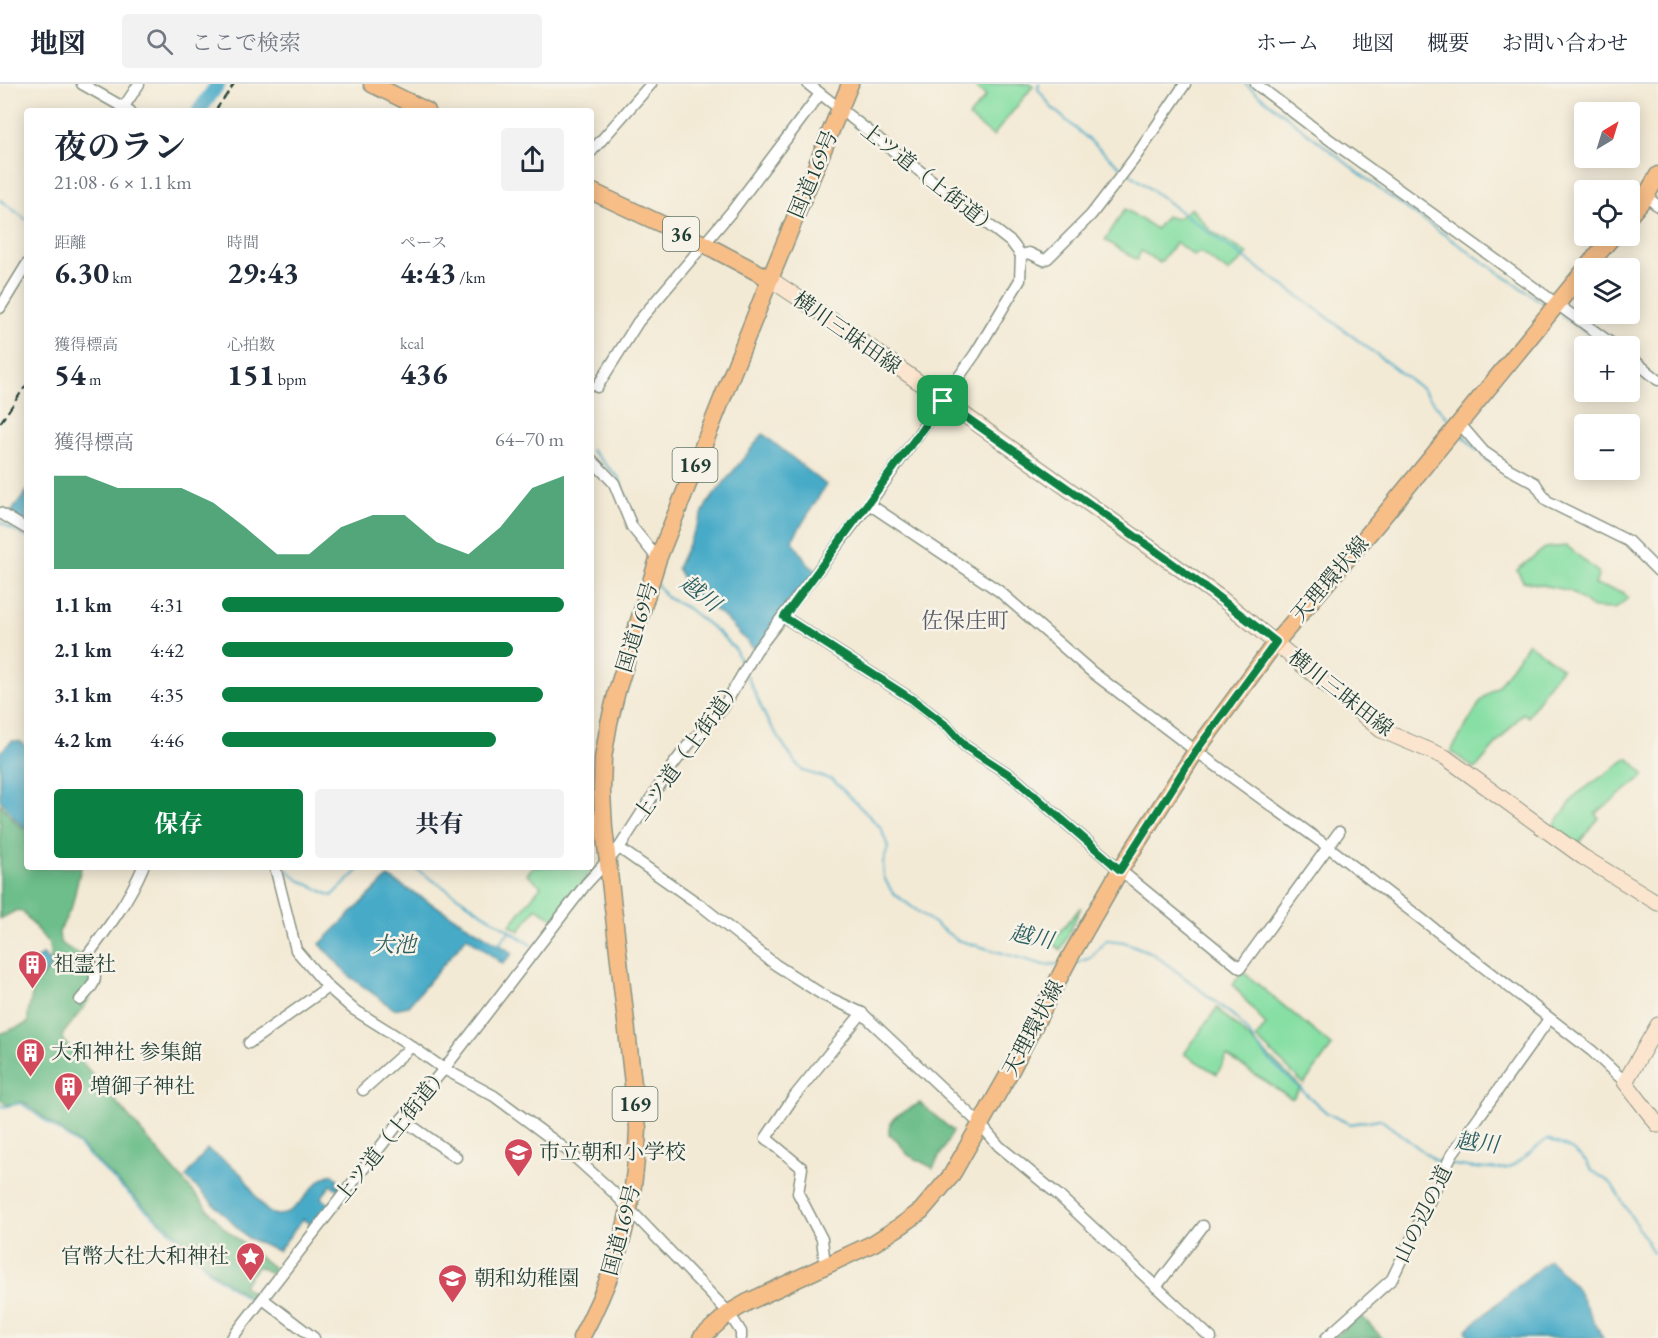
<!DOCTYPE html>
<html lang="ja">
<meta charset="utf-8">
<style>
:root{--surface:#fff;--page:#f2f2f3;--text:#1f2937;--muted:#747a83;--line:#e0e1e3;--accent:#0b8043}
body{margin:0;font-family:"EB Garamond","Noto Serif JP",serif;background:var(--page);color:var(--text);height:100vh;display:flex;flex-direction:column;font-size:22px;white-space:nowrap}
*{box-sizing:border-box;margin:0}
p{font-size:20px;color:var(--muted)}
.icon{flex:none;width:33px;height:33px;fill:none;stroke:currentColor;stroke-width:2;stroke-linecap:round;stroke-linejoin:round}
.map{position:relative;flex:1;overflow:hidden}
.side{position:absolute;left:24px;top:24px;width:570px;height:762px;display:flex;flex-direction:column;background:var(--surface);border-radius:6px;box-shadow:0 3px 15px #0003}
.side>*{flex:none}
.needle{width:39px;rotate:38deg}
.controls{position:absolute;left:1574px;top:18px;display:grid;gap:12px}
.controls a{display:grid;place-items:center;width:66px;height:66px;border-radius:6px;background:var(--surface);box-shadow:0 3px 15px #0003;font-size:30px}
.pin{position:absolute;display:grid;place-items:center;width:51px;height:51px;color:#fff;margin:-26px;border-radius:12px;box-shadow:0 3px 9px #0006}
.round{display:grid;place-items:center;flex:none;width:63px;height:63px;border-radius:6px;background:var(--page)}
.headline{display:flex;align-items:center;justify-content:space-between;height:102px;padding:0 30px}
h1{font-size:33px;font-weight:700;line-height:45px}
.stats{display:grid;grid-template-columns:repeat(3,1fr);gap:9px;height:102px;padding:6px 30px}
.stats div{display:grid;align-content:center}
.stats b{font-size:30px;font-weight:700}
.stats small{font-size:16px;font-weight:400}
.stats p{font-size:16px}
.chart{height:168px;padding:12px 30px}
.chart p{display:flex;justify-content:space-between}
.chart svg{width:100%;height:108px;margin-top:6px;fill:var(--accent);opacity:.7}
.primary-button{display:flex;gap:12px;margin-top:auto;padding:12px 30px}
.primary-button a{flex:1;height:69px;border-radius:6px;background:var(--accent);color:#fff;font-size:24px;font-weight:700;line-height:69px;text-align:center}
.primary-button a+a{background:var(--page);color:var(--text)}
ul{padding:0 30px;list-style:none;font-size:20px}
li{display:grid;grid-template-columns:96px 72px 1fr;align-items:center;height:45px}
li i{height:15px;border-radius:8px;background:var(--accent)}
header{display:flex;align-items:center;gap:36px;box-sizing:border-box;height:84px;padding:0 30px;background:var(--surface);border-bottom:2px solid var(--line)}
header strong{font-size:28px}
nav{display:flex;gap:33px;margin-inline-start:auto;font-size:21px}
.search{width:420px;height:54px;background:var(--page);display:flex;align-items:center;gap:15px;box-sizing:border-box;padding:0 21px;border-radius:6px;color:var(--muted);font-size:22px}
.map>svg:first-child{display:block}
.green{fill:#87dfa4;stroke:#538e6c;stroke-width:1.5}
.forest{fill:#6dbe8a;stroke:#467e5f;stroke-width:1.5}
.water{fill:#47aac7;stroke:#33747e;stroke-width:1.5}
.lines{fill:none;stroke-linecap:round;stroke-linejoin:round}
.stream{stroke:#47aac7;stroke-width:2}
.river{stroke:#47aac7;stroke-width:15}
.minor-casing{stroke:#899484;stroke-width:13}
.secondary-casing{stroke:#899484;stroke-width:17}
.primary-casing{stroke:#899484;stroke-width:19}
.trunk-casing{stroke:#899484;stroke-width:19}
.minor{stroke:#fff;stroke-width:10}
.secondary{stroke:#fce5cf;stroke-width:15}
.primary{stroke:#f7be88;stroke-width:16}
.trunk{stroke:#f7be88;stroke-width:16}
.rail{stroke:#1f3d34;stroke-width:2;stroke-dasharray:9 4.5;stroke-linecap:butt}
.route-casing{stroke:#fff;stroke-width:12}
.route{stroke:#0b8043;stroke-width:8}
.labels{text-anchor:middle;stroke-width:5;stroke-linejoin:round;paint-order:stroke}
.shield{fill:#f7f3e8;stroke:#60746a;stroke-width:1.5}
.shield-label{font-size:20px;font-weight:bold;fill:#1f3d34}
.street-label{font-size:21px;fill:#1f3d34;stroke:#f7f3e8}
.poi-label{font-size:21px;fill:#1f3d34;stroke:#f7f3e8;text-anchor:start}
.water-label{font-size:22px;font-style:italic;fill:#2b5e60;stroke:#f7f3e8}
.neighbourhood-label{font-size:22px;fill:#5c5e6c;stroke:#f7f3e8}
</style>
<header>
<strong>地図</strong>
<div class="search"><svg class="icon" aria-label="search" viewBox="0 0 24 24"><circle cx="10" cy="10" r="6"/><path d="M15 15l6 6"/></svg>ここで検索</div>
<nav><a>ホーム</a><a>地図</a><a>概要</a><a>お問い合わせ</a></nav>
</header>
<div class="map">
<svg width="1658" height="1254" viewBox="0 0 1658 1254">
<rect width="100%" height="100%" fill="#f7f3e8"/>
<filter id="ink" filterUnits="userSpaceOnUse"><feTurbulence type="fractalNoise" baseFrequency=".0167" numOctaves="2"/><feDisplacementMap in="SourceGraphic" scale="12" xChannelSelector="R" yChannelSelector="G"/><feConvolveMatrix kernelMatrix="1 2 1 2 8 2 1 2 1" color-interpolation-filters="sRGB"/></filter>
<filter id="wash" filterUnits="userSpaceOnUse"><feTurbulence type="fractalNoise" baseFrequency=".008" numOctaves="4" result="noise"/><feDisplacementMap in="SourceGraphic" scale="24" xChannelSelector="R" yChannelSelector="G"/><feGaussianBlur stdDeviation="1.35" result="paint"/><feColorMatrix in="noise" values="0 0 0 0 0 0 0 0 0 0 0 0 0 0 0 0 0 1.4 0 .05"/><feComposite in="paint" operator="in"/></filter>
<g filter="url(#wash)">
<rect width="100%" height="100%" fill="#f3ead5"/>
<g class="green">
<polygon points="979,0 1031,0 1033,2 993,52 969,33 986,12 976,4"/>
<polygon points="1191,124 1211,147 1248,170 1228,188 1200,168 1194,172 1176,158 1160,179 1141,167 1137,176 1105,156 1125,125 1156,145 1166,132 1177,135"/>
<polygon points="1567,462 1599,489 1595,501 1623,508 1628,514 1615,525 1593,524 1570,507 1523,497 1517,486 1545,464"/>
<polygon points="1528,559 1562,584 1545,605 1528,633 1523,629 1475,685 1451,667 1482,615 1498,602"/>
<polygon points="1628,674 1645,691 1595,730 1599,734 1578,760 1553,742 1577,710"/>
<polygon points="591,737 593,739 595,775 592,786 555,835 536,824 519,847 510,841 541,802 527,790 533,783 591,783"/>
<polygon points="1081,823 1061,866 1051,858"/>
<polygon points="1242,887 1332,962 1304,1000 1256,954 1266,941 1233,901"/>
<polygon points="1217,924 1301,1003 1292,1015 1227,972 1217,990 1184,970"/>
</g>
<g class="forest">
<path d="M0,719l15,19 12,9v36h54l-9,39 -13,26 1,10c16,14 27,10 40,29 -4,25 -22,43 -37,63l-1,5 162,189 51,41 -2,5h-2l-13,-8 -15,19 13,11 -2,5 -41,-28 -28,-30 -45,-40 -61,-59 -56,-42 -16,3 -7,-5v-66l28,-11v-9l6,-29 16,-15 1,-7 -2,-19 -26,-32 -6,-2 -17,9z"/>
<path d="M920,1019l33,28 -20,37 -25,-13 -11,-15 -8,-5c-3,-20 17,-23 31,-32z"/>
<polygon points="1360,1230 1382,1254 1334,1254"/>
</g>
<g class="water">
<polygon points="763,350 826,401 792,456 808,480 818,488 756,567 725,534 691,508 677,484 707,420"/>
<polygon points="27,407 27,439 13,431 12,427"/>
<polygon points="12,657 19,657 27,663 27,745 16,736 0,715 0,668"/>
<polygon points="388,793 513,869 503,880 467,853 408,922 394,925 349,892 320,860"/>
<path d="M43,870l7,9c-2,9 -9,16 -18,17l-5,-3 -4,-6 3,-5z"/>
<path d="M207,1065c11,8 24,15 34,25 14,14 24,58 53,34 14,-11 20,-28 38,-34l6,5 -2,4 7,6 -2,3 -10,-7 -10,13 10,7 -17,22 -11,-8 -25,32 -30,-13 -62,-61z"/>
<polygon points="1549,1176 1575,1202 1603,1254 1470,1254 1466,1246"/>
</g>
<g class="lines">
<g class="stream">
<polyline points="1039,0 1038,5 1052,24 1122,84"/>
<polyline points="1245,0 1386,110 1544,220"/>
<polyline points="1129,89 1219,156 1322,229 1422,305 1451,338"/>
<polyline points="0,116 27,136"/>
<polyline points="1561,232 1607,262"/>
<polyline points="1461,349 1477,367"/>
<polyline points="591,366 619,394 638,443"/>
<polyline points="1483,373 1493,381"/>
<polyline points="1519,396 1543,419"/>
<polyline points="0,438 27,454"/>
<polyline points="657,500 666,513 687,524 718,548 735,565 743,583"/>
<polyline points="747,591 766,634 794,677 803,687 833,696 881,744 888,763 883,779 884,794 893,809 957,856 1044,881 1059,880"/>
<polyline points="284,783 299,796 332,812 362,783"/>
<polyline points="413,783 531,861"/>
<polyline points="498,861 510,847"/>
<polyline points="1074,880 1090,874 1107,856 1124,858 1152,869 1184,893 1236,934 1271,978 1327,1029 1350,1040 1380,1035 1436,1077 1445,1079"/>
<polyline points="0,1021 4,1023 21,1019 78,1061 139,1120 185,1159 212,1190 254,1219"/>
<path d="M1450,1080c12,3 50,8 60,3 13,-6 25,-20 38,-28l23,10 15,12 5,9 20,13 42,69 5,1"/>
</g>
<polyline class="river" points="199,27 218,0"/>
</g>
</g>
<g filter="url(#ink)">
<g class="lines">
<defs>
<g id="minor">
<polyline points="82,0 130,27"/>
<polyline points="808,0 1012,159 1021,171"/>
<polyline points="1256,0 1319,48 1615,262"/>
<polyline points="121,27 139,0"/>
<polyline points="591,68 651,0"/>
<polyline points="1646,112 1658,122"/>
<polyline points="0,224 27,180"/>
<polyline points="1629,272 1658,296"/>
<polyline points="597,303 638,238 732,127 820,10"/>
<polyline points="1459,339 1484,368 1509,385 1535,399 1547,417 1628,457 1658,487"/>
<polyline points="591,375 614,399 632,443 658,475"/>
<polyline points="869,420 999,507 1092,588 1196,667 1331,765 1592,967 1625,998"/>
<polyline points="0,429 27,445"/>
<polyline points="784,533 913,616 948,643 965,662 1013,693 1120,786 1240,884 1339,748"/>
<polyline points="591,733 604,744"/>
<polyline points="619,764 703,823 776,881 823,911 862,929 981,1041 999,1062 1057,1110 1211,1254"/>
<polyline points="275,783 296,866 328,903 353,925 404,957 444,985 494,1012 568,1067 612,1107 729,1229 741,1248 741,1254"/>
<path d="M80,916c18,-20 19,-20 7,-44 21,-28 42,-56 56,-89"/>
<polyline points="249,959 328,903"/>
<polyline points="363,1006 411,963"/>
<polyline points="402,1035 456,1073"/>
<polyline points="825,1180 822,1155 798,1109 802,1084 766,1054 793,1014 862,929"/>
<polyline points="1156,1203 1203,1142"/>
<polyline points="263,1215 314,1254"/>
<polyline points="232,1254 402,1035 444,985 586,800 619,764 670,685 689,660 723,624 756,567 869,420 975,270 1020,196 1021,171 1029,169 1044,176 1048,174 1091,131 1134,75 1185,0"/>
<polyline points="1326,1254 1392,1195 1452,1070 1549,935"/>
</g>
<g id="secondary">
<polyline points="770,195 836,239 1222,515 1381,646 1445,673 1583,773 1658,819"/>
<polyline points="1658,941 1625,998 1658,1041"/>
</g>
<g id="primary">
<polyline points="372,0 427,27"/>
<polyline points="591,107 704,160 770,195"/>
<polyline points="1629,132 1646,112 1658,91"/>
<polyline points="1586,184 1613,152"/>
<polyline points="701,1254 729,1229 748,1218 874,1159 902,1141 921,1127 951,1092 1011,986 1070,873 1120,786 1196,667 1276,558 1377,440 1584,187"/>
</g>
<path id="trunk" d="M581,1254c38,-72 54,-129 57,-210l-34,-300 -2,-36 1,-34 6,-35 8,-32 41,-132 112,-280 80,-195"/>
</defs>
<use href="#minor" class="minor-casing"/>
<use href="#secondary" class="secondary-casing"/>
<use href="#primary" class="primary-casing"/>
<use href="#trunk" class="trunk-casing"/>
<use href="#minor" class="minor"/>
<use href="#secondary" class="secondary"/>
<use href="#primary" class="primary"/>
<use href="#trunk" class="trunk"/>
<g class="rail">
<polyline points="215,27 234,0"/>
<polyline points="0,339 27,300"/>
</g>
</g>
</g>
<g class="lines" filter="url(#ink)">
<defs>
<path id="route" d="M943,317c112,79 226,156 333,241l-80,109 -76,119 -107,-93 -48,-31 -17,-19 -35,-27 -129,-83z"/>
</defs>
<use href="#route" class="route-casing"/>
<use href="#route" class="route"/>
</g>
<defs>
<symbol id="building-pin" viewBox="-11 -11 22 30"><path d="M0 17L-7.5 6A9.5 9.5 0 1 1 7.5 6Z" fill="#d1495b" stroke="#f7f3e8"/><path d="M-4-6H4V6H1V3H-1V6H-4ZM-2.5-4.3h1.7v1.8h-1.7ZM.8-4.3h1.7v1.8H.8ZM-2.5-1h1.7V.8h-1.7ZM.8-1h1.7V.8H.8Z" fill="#fff"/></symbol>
<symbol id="school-pin" viewBox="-11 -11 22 30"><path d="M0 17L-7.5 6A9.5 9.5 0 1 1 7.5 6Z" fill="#d1495b" stroke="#f7f3e8"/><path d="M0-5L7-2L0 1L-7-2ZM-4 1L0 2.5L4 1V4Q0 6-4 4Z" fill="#fff"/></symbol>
<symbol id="sight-pin" viewBox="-11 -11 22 30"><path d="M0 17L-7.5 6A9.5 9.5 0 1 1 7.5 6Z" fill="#d1495b" stroke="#f7f3e8"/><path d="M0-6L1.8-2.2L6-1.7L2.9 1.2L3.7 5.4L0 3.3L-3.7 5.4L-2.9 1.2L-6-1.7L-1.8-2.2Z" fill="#fff"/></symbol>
</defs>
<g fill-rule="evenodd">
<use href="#building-pin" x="16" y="864" width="33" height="45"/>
<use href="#building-pin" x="14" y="952" width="33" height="45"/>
<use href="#building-pin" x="52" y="986" width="33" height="45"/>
<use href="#school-pin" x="502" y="1052" width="33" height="45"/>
<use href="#sight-pin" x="234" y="1156" width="33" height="45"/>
<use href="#school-pin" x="436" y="1178" width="33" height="45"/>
</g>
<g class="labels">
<g class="shield">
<rect x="663" y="133" width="36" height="34" rx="4.5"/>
<rect x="672.5" y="364" width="45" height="34" rx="4.5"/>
<rect x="612.5" y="1003" width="45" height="34" rx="4.5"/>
</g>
<g class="shield-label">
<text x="681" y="157">36</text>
<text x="695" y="388">169</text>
<text x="635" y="1027">169</text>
</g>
<g class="street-label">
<text transform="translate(813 90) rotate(-67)" y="7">国道169号</text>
<text transform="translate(930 95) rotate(38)" y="7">上ツ道（上街道）</text>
<text transform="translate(847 249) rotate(35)" y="7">横川三昧田線</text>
<text transform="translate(1330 495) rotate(-49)" y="7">天理環状線</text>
<text transform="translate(637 543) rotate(-73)" y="7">国道169号</text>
<text transform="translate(1341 609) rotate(38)" y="7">横川三昧田線</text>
<text transform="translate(688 666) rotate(-54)" y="7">上ツ道（上街道）</text>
<text transform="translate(1033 944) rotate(-62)" y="7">天理環状線</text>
<text transform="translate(392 1050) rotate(-51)" y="7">上ツ道（上街道）</text>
<text transform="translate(1423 1130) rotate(-64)" y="7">山の辺の道</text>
<text transform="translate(621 1146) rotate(-75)" y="7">国道169号</text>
</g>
<g class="poi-label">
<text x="53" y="887">祖霊社</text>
<text x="51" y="975">大和神社 参集館</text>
<text x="90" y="1009">増御子神社</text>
<text x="539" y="1075">市立朝和小学校</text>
<text x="229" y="1179" text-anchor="end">官幣大社大和神社</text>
<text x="474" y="1201">朝和幼稚園</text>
</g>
<g class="water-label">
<text transform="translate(701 509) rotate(38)" y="8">越川</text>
<text transform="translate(1032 852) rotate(12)" y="8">越川</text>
<text x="394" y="868">大池</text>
<text transform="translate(1477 1058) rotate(6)" y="8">越川</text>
</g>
<g class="neighbourhood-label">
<text x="965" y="544">佐保庄町</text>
</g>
</g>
</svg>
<div class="controls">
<a><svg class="needle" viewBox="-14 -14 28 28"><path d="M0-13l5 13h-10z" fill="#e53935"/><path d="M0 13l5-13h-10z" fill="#747a83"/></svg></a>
<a><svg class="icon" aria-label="locate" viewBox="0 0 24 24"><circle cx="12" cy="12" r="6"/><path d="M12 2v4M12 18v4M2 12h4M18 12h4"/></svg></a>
<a><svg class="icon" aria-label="layers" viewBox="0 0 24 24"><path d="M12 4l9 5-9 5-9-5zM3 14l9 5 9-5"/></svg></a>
<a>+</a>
<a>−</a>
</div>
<div class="pin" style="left:943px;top:317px;background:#1e9e55"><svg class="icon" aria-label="arrive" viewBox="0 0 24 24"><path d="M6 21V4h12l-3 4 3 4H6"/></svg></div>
<section class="side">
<div class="headline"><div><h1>夜のラン</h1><p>21:08 · 6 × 1.1 km</p></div><a class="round"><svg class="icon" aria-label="share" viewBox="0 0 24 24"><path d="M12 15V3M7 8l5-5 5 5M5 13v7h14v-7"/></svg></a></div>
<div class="stats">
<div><p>距離</p><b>6.30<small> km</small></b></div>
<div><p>時間</p><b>29:43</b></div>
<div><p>ペース</p><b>4:43<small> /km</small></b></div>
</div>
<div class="stats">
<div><p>獲得標高</p><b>54<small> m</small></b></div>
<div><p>心拍数</p><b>151<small> bpm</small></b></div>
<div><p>kcal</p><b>436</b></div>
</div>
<div class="chart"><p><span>獲得標高</span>64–70 m</p>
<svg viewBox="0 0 160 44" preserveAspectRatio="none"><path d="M0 44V6L10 6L20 11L30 11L40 11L50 17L60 27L70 38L80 38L90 27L100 22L110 22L120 33L130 38L140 27L150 11L160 6V44z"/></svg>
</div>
<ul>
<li><b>1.1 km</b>4:31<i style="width:100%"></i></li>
<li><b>2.1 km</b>4:42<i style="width:85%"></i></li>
<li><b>3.1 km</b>4:35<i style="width:94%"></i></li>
<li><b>4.2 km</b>4:46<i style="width:80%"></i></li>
</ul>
<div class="primary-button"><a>保存</a><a>共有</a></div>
</section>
</div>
